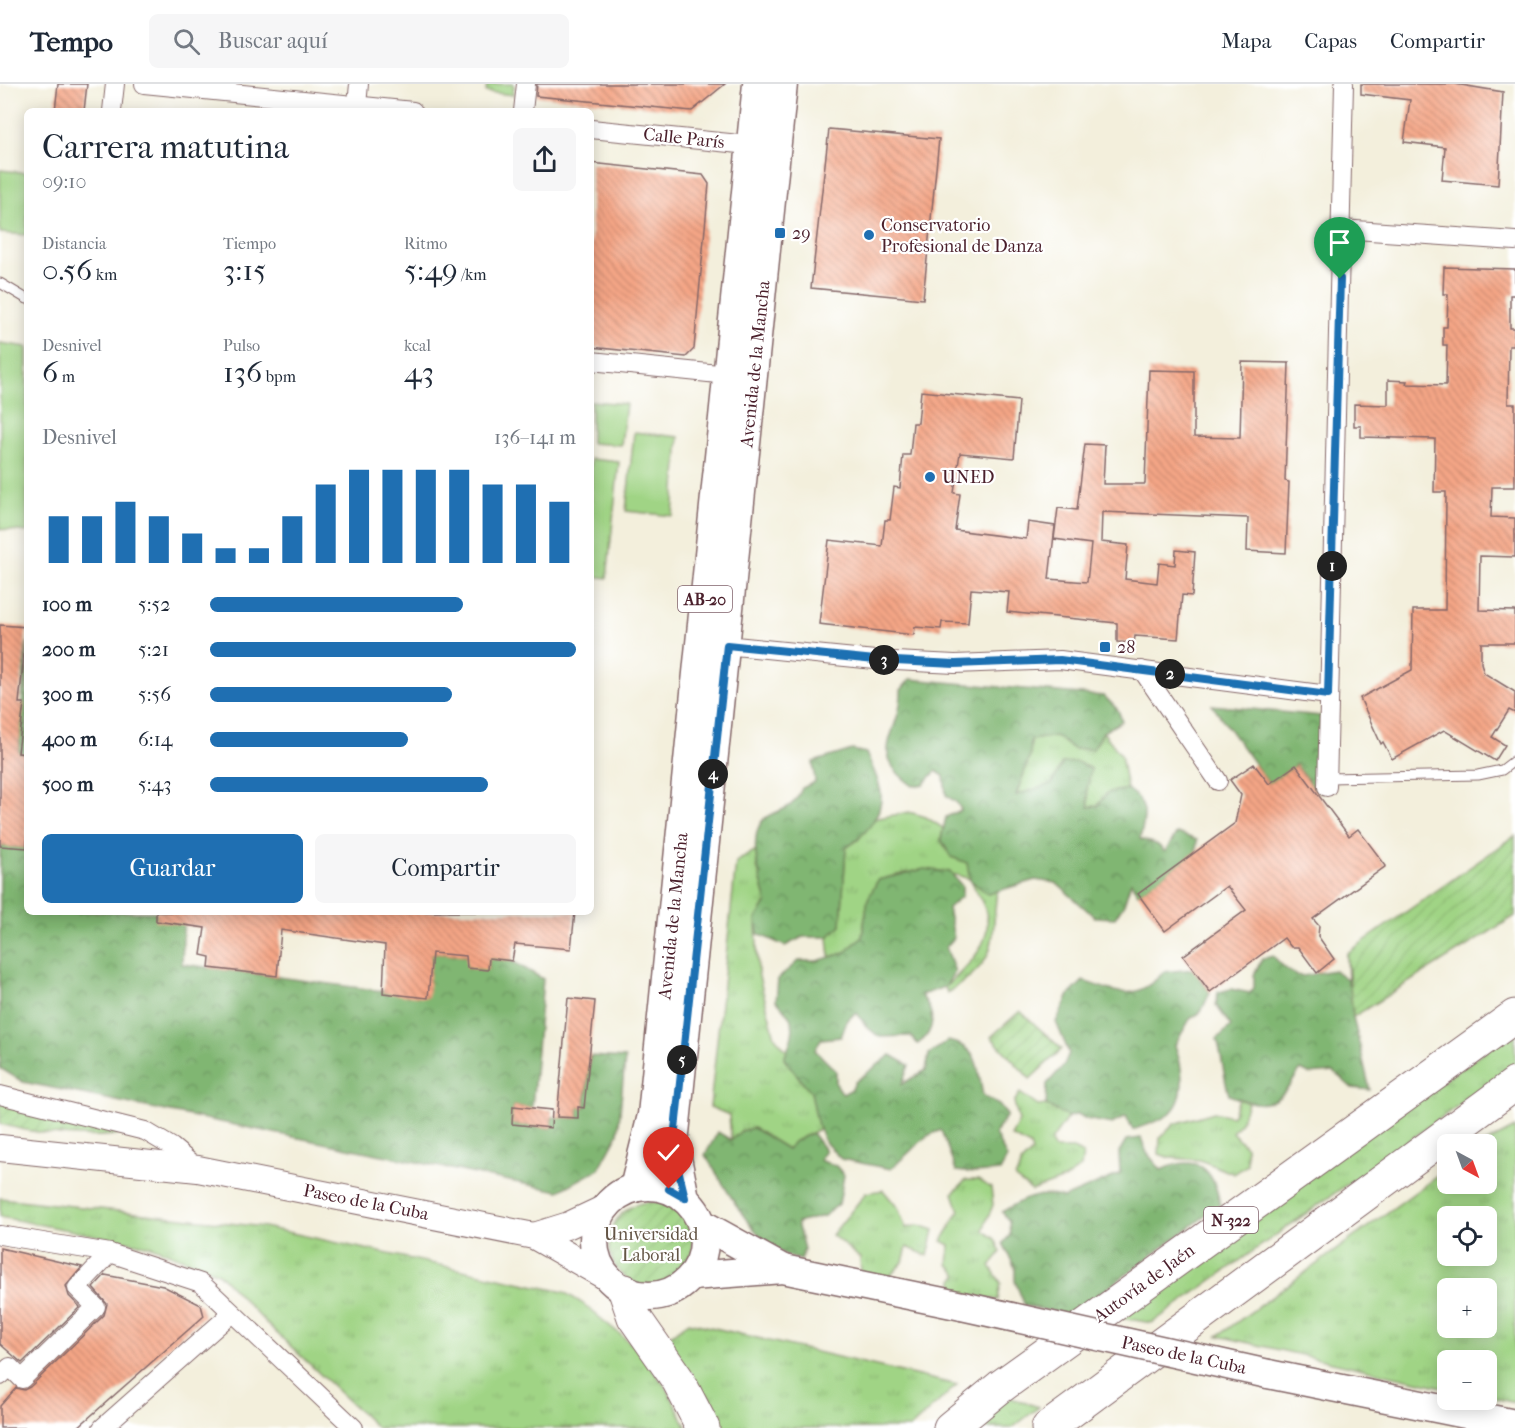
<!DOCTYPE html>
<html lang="es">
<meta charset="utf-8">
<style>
:root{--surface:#fff;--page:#f6f6f7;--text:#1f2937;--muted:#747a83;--line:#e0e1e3;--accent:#1f6fb2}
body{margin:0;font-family:"IM FELL French Canon",serif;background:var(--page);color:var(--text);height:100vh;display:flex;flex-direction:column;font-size:22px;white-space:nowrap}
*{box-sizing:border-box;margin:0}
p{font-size:20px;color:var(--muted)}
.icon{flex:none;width:33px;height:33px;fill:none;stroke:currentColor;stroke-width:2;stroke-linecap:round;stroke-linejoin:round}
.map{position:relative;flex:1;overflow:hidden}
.sheet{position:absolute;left:24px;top:24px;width:570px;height:807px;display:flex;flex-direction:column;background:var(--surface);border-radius:9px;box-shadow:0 3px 15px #0003}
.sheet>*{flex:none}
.needle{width:39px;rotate:139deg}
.buttons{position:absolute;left:1437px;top:1050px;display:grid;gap:12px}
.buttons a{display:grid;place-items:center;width:60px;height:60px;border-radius:9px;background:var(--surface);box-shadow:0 3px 15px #0003;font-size:30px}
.pin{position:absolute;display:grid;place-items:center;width:51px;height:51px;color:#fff;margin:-62px -26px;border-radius:50% 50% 50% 0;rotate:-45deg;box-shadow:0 0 6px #0007}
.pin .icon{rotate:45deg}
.km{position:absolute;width:30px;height:30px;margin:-15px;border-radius:50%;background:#222;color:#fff;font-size:16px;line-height:30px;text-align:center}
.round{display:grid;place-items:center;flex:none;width:63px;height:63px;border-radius:9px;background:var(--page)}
.headline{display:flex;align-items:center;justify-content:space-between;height:102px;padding:0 18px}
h1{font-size:33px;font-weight:600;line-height:45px}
.metrics{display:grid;grid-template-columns:repeat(3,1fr);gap:9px;height:102px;padding:6px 18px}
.metrics div{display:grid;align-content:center}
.metrics b{font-size:30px;font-weight:600}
.metrics small{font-size:16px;font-weight:400}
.metrics p{font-size:16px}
.chart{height:168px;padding:12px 18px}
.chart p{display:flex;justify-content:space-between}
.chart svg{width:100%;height:108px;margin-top:6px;stroke:var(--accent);stroke-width:6}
.cta{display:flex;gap:12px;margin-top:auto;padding:12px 18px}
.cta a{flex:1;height:69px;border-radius:9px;background:var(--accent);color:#fff;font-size:24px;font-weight:600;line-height:69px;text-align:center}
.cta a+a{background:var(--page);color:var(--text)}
ul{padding:0 18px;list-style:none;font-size:20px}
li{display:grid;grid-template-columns:96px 72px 1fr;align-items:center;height:45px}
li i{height:15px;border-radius:8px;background:var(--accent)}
header{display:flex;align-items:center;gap:36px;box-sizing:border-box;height:84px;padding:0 30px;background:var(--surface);border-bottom:2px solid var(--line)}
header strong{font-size:28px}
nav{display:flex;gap:33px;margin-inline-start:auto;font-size:21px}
.search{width:420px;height:54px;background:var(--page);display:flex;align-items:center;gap:15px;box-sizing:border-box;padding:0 21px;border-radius:9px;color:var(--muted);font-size:22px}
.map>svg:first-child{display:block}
.grass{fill:url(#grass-tufts);stroke:#757a58;stroke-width:1.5;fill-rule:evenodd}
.forest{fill:url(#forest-crowns);stroke:#656a4e;stroke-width:1.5}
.park{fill:url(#park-crowns);stroke:#757a58;stroke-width:1.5}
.garden{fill:url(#garden-furrows);stroke:#757a58;stroke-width:1.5}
.pitch{fill:#a0d485;stroke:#757a58;stroke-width:1.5}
.building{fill:url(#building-back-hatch)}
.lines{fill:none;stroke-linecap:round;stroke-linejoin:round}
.lane-casing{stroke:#856869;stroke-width:11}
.street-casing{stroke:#856869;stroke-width:20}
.secondary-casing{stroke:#856869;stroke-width:28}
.primary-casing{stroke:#856869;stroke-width:31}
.highway-casing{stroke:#856869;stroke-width:35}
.lane{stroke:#fff;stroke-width:9}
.street{stroke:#fff;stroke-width:18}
.secondary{stroke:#fff;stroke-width:26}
.primary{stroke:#fff;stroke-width:28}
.highway{stroke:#fff;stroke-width:33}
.primary-bridge-casing{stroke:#856869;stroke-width:31;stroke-linecap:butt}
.primary-bridge{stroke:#fff;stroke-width:28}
.route-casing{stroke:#fff;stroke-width:12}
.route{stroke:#1f6fb2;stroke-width:8}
.poi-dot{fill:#1f6fb2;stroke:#fff;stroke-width:2}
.labels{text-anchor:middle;stroke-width:4.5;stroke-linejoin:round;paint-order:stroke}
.shield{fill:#fff;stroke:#80626b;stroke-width:1.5}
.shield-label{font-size:16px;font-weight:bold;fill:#4a1f2b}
.street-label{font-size:18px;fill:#4a1f2b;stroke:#fff}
.poi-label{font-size:18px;fill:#4a1f2b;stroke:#fff;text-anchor:start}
.park-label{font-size:18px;fill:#645546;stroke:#fff}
</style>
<header>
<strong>Tempo</strong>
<div class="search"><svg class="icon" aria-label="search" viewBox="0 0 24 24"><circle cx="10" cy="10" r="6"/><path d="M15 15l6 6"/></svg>Buscar aquí</div>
<nav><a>Mapa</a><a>Capas</a><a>Compartir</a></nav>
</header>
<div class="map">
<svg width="1515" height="1344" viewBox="0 0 1515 1344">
<defs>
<pattern id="grass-tufts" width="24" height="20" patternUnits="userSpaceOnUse" patternTransform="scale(1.5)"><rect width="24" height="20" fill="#a0d485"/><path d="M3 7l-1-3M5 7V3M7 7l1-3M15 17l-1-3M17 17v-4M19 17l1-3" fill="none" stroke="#8bb673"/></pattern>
<pattern id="forest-crowns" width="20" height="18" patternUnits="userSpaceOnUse" patternTransform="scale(1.5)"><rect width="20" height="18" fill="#80b672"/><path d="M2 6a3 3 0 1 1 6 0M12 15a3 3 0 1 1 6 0" fill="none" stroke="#6b935e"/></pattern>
<pattern id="park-crowns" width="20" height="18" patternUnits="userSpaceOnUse" patternTransform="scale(1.5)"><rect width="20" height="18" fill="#a0d485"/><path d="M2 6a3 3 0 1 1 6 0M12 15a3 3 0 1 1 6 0" fill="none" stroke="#8bb673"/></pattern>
<pattern id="garden-furrows" width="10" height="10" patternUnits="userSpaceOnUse" patternTransform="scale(1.5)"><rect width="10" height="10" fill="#a0d485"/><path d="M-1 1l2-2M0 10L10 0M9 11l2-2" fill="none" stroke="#8bb673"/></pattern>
<pattern id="building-back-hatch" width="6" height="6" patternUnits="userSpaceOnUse" patternTransform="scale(1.5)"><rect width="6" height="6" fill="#f5a686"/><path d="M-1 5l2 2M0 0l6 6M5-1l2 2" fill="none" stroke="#c8876e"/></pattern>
</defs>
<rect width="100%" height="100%" fill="#fff"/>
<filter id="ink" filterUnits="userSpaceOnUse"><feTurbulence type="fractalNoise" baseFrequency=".0167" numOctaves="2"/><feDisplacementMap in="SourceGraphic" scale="12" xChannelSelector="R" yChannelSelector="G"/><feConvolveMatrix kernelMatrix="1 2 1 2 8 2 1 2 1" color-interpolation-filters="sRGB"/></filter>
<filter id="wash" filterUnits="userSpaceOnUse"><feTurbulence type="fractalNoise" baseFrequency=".008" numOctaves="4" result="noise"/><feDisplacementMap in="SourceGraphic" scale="24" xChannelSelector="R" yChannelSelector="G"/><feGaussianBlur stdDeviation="1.35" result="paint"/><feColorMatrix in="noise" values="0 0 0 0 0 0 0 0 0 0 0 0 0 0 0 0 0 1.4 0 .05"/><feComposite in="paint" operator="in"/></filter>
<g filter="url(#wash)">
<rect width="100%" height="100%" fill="#f3efdc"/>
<g class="grass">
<polygon points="1103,648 1121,671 1127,705 1107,709 1097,722 1089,723 1087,705 1090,685 1062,679 1053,700 1016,712 1030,672 1031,656 1055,652 1074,665 1095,662"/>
<path d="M909,728l17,5 17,11 -2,12 10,17 16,5 21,32 9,-4c-7,57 4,69 -50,103l-2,-6c21,-18 51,-46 40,-78 -4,-10 -10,-20 -15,-30 -39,-13 -53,-10 -92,1l-10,19 -6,38 -17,16 -15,4 -2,-20 13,-12 5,-77 12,-8 16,-21z"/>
<polygon points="756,766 757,782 767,818 756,836 758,889 775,953 787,967 784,975 811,1008 819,1045 795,1057 787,1065 753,1044 741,1047 731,1056 729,1031 710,1023 736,778"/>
<polygon points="1515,945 1515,981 1152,1239 1116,1233"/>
<polygon points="1020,1009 1038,1022 1046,1021 1068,1033 1051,1057 1054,1065 1073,1065 1083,1070 1081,1083 1064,1095 1032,1107 1015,1094 1022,1078 1032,1068 1030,1062 1011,1052 1019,1037 1014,1018"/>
<polygon points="1239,1015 1248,1019 1241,1038 1232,1048 1246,1063 1247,1081 1234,1090 1200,1076 1170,1074 1159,1070 1160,1054 1174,1040 1214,1028 1232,1032"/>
<path d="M1515,1044v275l-28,-7 -1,-36h-38l-1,28 -229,-52 229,-167 1,15h38v-40h-2zM1448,1132h38v40h-38zM1448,1204h38v40h-38z"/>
<polygon points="966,1096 978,1096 991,1104 993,1121 983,1146 995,1155 1001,1168 990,1182 1001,1199 998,1216 954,1208 953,1196 958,1191 948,1180 950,1161 942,1157 959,1127 953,1109"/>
<polygon points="883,1106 898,1124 906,1144 919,1141 934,1146 928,1172 907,1163 903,1178 888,1194 861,1189 860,1174 832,1151 866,1109"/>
<polygon points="0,1114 264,1143 564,1208 582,1219 638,1265 669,1308 687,1344 377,1344 265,1238 218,1189 151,1162 0,1133"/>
<polygon points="689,1238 957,1301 910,1344 714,1344 666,1254"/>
<polygon points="1008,1313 1039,1323 1012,1344 968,1344"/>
</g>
<g class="forest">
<path d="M27,558v112l-9,-1c5,-37 4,-74 9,-111z"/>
<path d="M910,595l194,17 14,14 4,11 -19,11 -10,17h-19l-19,-13 -24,4 -1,16 -14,39 36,-11 10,-21 15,-1 14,7 -4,20 2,18 8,-1 10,-13 20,-4c23,16 18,27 13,50l18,6 7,7 12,-19 20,7 -1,12 -58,42 -7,-12 -7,22 -9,14 -20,-1 -39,-34 -21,-3 -47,14 -18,-14 -3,-17 -16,-6 -10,-18 5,-22 15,-7 -4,-7 -11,-8 -2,-19 -8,-5 -12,13 -11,2c-49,-34 -11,-51 -12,-96z"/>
<polygon points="1212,621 1321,632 1322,708 1317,708 1296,681 1269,700"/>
<path d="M852,666l14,3c5,12 14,28 15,41 2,22 -18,43 -35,54l-5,77 -13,12h-25l-18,9 -27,-12 -2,-15 11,-17c-6,-22 -25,-76 5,-88 16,-6 23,-9 30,-26l13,-6 -2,-20z"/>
<polygon points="0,762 27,764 27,828 184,828 182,880 427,913 432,869 466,872 488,885 489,874 512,877 543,895 532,1024 513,1022 512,1040 551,1044 552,1033 578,1034 578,1023 585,1023 590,972 625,974 618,1050 599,1085 559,1107 23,998 0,984"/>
<path d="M924,785l26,3 12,14v10l-14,12 6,30 -8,9 9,25 -10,15 -24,8c14,17 16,35 -3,49l-8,-8 -31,1 -13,-11 -10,-14 -9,9 -6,16 -20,2 -6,11 21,21v13l7,10 9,-5 3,-7 36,-27 18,10 -7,19 24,-14 3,-16 19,-13c33,7 29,27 35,55l16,9 8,10 -12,19 12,24 -7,13 -25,2 -19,-2 -15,-41 -14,6 -36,33 -50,-10 -17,-18 -7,-19 -6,-30 -27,-33c10,-27 16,-37 -8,-58l2,-22 20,-18h19l27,-8 18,-16 6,-38 10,-19z"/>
<path d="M1347,869l6,64 17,73 -18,-2 -18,-16 -25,2 -8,-4c-6,6 -9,14 -15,20 -16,21 -37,13 -57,5 -6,-19 -6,-37 -12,-56l14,-13 -15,-21 2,-13 13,-3 19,4 4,-5v-13l8,-16 11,-3c27,29 26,19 61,14l13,9 1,6z"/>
<path d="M1193,885l17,23 -9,20 -11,7 -15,26c7,20 14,54 -7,70 -9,7 -24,10 -35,15l-7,-14 -14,8 -26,-5 -8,-5 -10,3 -22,-12 1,-21 17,-19 5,-12 -13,-31 13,-27 14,-14c37,12 51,22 81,-9z"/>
<path d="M753,1044l34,21 8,-8 17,-8 13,17 -6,10 17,6 8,9 -5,29 -15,12 -27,7 7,26 -3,11c-46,-9 -72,-69 -96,-105l13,-23 13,8 10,-9z"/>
<path d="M1141,1054l6,15 14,17c36,-17 53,-2 59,35l-149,110 -46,-9 -10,-25v-13l-12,-25 7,-8 -1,-14 -7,-9c20,-13 39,-22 62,-14l56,-24 -1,-22 7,-12z"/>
</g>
<polygon class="park" points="487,0 514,0 513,11 486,8"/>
<g class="garden">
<polygon points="1515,752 1515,832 1353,933 1347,869"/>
<polygon points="1020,927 1062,965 1030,995 991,953"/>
<path d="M0,1018l118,30 -1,3c-38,4 -80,-1 -117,-11z"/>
<circle cx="651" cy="1160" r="42"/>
</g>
<g class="pitch">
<polygon points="0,86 27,89 27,151 0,149"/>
<polygon points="0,259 27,263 27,448 0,445"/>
<polygon points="591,317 626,320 621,361 591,359"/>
<polygon points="634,348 679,353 673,432 626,427"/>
<polygon points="591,375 619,378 607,494 591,492"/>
</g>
<g id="blocks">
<g class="building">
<polygon points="58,0 87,0 84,27 55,27"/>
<polygon points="537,0 725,0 692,27 536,12"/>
<polygon points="1361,0 1455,0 1503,8 1498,101 1442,96 1445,63 1404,58 1410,16 1361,10"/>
<polygon points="829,45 939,55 923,215 811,204"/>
<polygon points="591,79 703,91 709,100 694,265 686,273 591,263"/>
<polygon points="1444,183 1515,185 1515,211 1510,211 1510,244 1514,244 1514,262 1509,262 1508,320 1515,320 1515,403 1492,403 1491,433 1515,434 1515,473 1480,472 1479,526 1515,527 1515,559 1481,559 1481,579 1484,589 1515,608 1515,629 1509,626 1492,653 1505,661 1495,677 1444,646 1392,675 1383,658 1381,660 1360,614 1412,586 1413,526 1445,526 1446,408 1434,408 1435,355 1361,353 1361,342 1354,342 1354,320 1388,321 1388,296 1407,297 1406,300 1446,301 1447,261 1443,261 1443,243 1447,243 1448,210 1443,210"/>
<polygon points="1242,278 1289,279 1285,397 1289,398 1286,469 1247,467 1248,434 1102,428 1101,458 1128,461 1125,495 1157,499 1159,479 1175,481 1176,466 1195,468 1192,512 1182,511 1178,555 1135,552 1134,559 1117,558 1117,539 1007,528 1009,508 971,505 968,539 942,538 941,545 915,543 914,551 819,540 829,456 882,462 885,436 890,436 894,403 900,404 903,371 910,371 913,339 918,339 921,307 1019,317 1014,374 960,369 954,409 960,410 955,446 1026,455 1028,438 1055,442 1049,495 1087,498 1091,460 1054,455 1058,424 1077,426 1085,360 1105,361 1103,400 1145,400 1149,286 1194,287 1194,353 1240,354"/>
<polygon points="0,541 27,543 19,619 24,619 18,669 27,670 27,764 0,762"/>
<polygon points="1254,680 1269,700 1296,681 1349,752 1358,745 1386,782 1313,835 1319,842 1318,852 1334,875 1317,889 1298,863 1291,863 1284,854 1210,908 1183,872 1246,826 1227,802 1165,847 1138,810 1235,739 1241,711 1230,696"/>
<polygon points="156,828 575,828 571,865 515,860 512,877 489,874 488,886 467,884 466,872 432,869 428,914 383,909 385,861 281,846 277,892 209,884 210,873 201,871 205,844 156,837"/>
<polygon points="568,914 595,917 584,1024 578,1023 578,1034 557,1033"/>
<polygon points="513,1022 552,1026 551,1044 512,1040"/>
<polygon points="0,1164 82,1183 66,1202 69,1212 80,1223 22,1279 0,1260"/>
<polygon points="105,1191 163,1202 201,1221 204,1232 77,1344 0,1344 0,1322 16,1304 24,1306 30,1303 104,1231 107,1220 93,1204"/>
</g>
</g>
</g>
<g filter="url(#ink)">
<use href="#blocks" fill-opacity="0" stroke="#856869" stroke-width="1.5"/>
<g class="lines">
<defs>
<g id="lane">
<polyline points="0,199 27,215"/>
<polyline points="1328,694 1478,691 1502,686 1515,676"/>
</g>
<g id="street">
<polyline points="144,0 413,27"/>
<polyline points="357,21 359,0"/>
<polyline points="112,27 115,0"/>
<polyline points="523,27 526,0"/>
<polyline points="591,45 759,62"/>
<polyline points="1341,145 1515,157"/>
<polyline points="591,277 728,291"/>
<polyline points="715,560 875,576 955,580 1060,576 1328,611"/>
<polyline points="1142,586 1218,697"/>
<polyline points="1327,703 1344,0"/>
<polyline points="0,1011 145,1047 172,1063 198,1085"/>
<polyline points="0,1151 110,1169 201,1199 354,1344"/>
<polyline points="0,1292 10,1283 22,1295 96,1223 77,1204 110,1169"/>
<polyline points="102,1344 232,1229"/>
</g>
<g id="secondary">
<polyline points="0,1064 198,1085 534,1152 608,1194"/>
<polyline points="534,1152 569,1141 603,1125"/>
</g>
<g id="primary">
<circle cx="649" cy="1157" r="55"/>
<polyline points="634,1104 652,1031 757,0"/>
<polyline points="685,1114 674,1059 783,0"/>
<polyline points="702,1140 783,1185"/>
<polyline points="692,1192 783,1185 962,1222"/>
<polyline points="1268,1290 1515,1340"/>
</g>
<g id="highway">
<polyline points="625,1207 634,1233 678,1296 703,1344"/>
<polyline points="950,1344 1000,1303 1515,932"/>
<polyline points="1048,1344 1515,1000"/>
</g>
</defs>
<use href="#lane" class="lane-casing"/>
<use href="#street" class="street-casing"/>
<use href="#secondary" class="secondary-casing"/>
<use href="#primary" class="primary-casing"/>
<use href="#highway" class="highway-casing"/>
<use href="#lane" class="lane"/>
<use href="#street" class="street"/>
<use href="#secondary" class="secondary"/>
<use href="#primary" class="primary"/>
<use href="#highway" class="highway"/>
<defs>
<polyline id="primary-bridge" points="962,1222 1268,1290"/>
</defs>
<use href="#primary-bridge" class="primary-bridge-casing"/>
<use href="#primary-bridge" class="primary-bridge"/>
</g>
</g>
<g class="lines" filter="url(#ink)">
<defs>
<polyline id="route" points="669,1105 685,1114 673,1064 727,561 875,576 955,580 1060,576 1328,611 1340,195"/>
</defs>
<use href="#route" class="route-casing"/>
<use href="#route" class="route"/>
</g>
<g class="poi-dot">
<rect x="774" y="143" width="12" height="12" rx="3"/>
<circle cx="869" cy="151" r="6"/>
<circle cx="930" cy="393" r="6"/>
<rect x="1099" y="557" width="12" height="12" rx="3"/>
</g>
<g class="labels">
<g class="shield">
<rect x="678" y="502" width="54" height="26" rx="4.5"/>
<rect x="1204" y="1123" width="54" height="26" rx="4.5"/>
</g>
<g class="shield-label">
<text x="705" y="521">AB-20</text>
<text x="1231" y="1142">N-322</text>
</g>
<g class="street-label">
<text transform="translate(684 54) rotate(6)" y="6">Calle París</text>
<text transform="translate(755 280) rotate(-84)" y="6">Avenida de la Mancha</text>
<text transform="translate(673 832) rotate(-84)" y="6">Avenida de la Mancha</text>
<text transform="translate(366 1118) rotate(11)" y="6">Paseo de la Cuba</text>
<text transform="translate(1144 1199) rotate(-36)" y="6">Autovía de Jaén</text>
<text transform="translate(1184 1271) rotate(12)" y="6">Paseo de la Cuba</text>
</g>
<g class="poi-label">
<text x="881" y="147">Conservatorio<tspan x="881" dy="21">Profesional de Danza</tspan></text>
<text x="792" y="155">29</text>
<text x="942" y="399">UNED</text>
<text x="1117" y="569">28</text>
</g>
<g class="park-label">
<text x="651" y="1156">Universidad<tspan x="651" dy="21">Laboral</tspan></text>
</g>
</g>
</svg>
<div class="buttons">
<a><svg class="needle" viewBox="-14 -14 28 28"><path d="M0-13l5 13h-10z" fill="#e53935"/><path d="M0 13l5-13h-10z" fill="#747a83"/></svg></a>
<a><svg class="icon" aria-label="locate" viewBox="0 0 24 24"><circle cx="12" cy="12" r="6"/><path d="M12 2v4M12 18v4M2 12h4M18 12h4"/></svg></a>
<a>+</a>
<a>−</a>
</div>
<div class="pin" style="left:1340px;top:195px;background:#1e9e55"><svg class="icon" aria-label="arrive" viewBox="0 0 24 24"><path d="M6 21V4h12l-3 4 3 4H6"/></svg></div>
<div class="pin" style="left:669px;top:1105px;background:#d93025"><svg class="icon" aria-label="check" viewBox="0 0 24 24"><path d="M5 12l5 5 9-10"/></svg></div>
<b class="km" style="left:1332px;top:482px">1</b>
<b class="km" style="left:1170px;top:590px">2</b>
<b class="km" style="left:884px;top:576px">3</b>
<b class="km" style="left:713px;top:690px">4</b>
<b class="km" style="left:682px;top:976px">5</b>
<section class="sheet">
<div class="headline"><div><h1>Carrera matutina</h1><p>09:10</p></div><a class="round"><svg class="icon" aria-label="share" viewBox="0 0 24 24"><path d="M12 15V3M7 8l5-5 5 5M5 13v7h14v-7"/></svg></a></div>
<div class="metrics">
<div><p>Distancia</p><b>0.56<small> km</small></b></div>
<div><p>Tiempo</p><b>3:15</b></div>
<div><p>Ritmo</p><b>5:49<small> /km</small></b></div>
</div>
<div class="metrics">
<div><p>Desnivel</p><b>6<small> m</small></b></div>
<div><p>Pulso</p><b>136<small> bpm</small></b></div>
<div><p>kcal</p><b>43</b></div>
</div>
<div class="chart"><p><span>Desnivel</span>136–141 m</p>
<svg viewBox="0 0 160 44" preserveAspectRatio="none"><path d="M5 44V25M15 44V25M25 44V19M35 44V25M45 44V32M55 44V38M65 44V38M75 44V25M85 44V12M95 44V6M105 44V6M115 44V6M125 44V6M135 44V12M145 44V12M155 44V19"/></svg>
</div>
<ul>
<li><b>100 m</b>5:52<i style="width:69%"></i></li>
<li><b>200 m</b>5:21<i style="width:100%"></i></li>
<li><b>300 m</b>5:56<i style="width:66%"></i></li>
<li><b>400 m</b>6:14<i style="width:54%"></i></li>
<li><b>500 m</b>5:43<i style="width:76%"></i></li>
</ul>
<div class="cta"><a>Guardar</a><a>Compartir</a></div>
</section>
</div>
